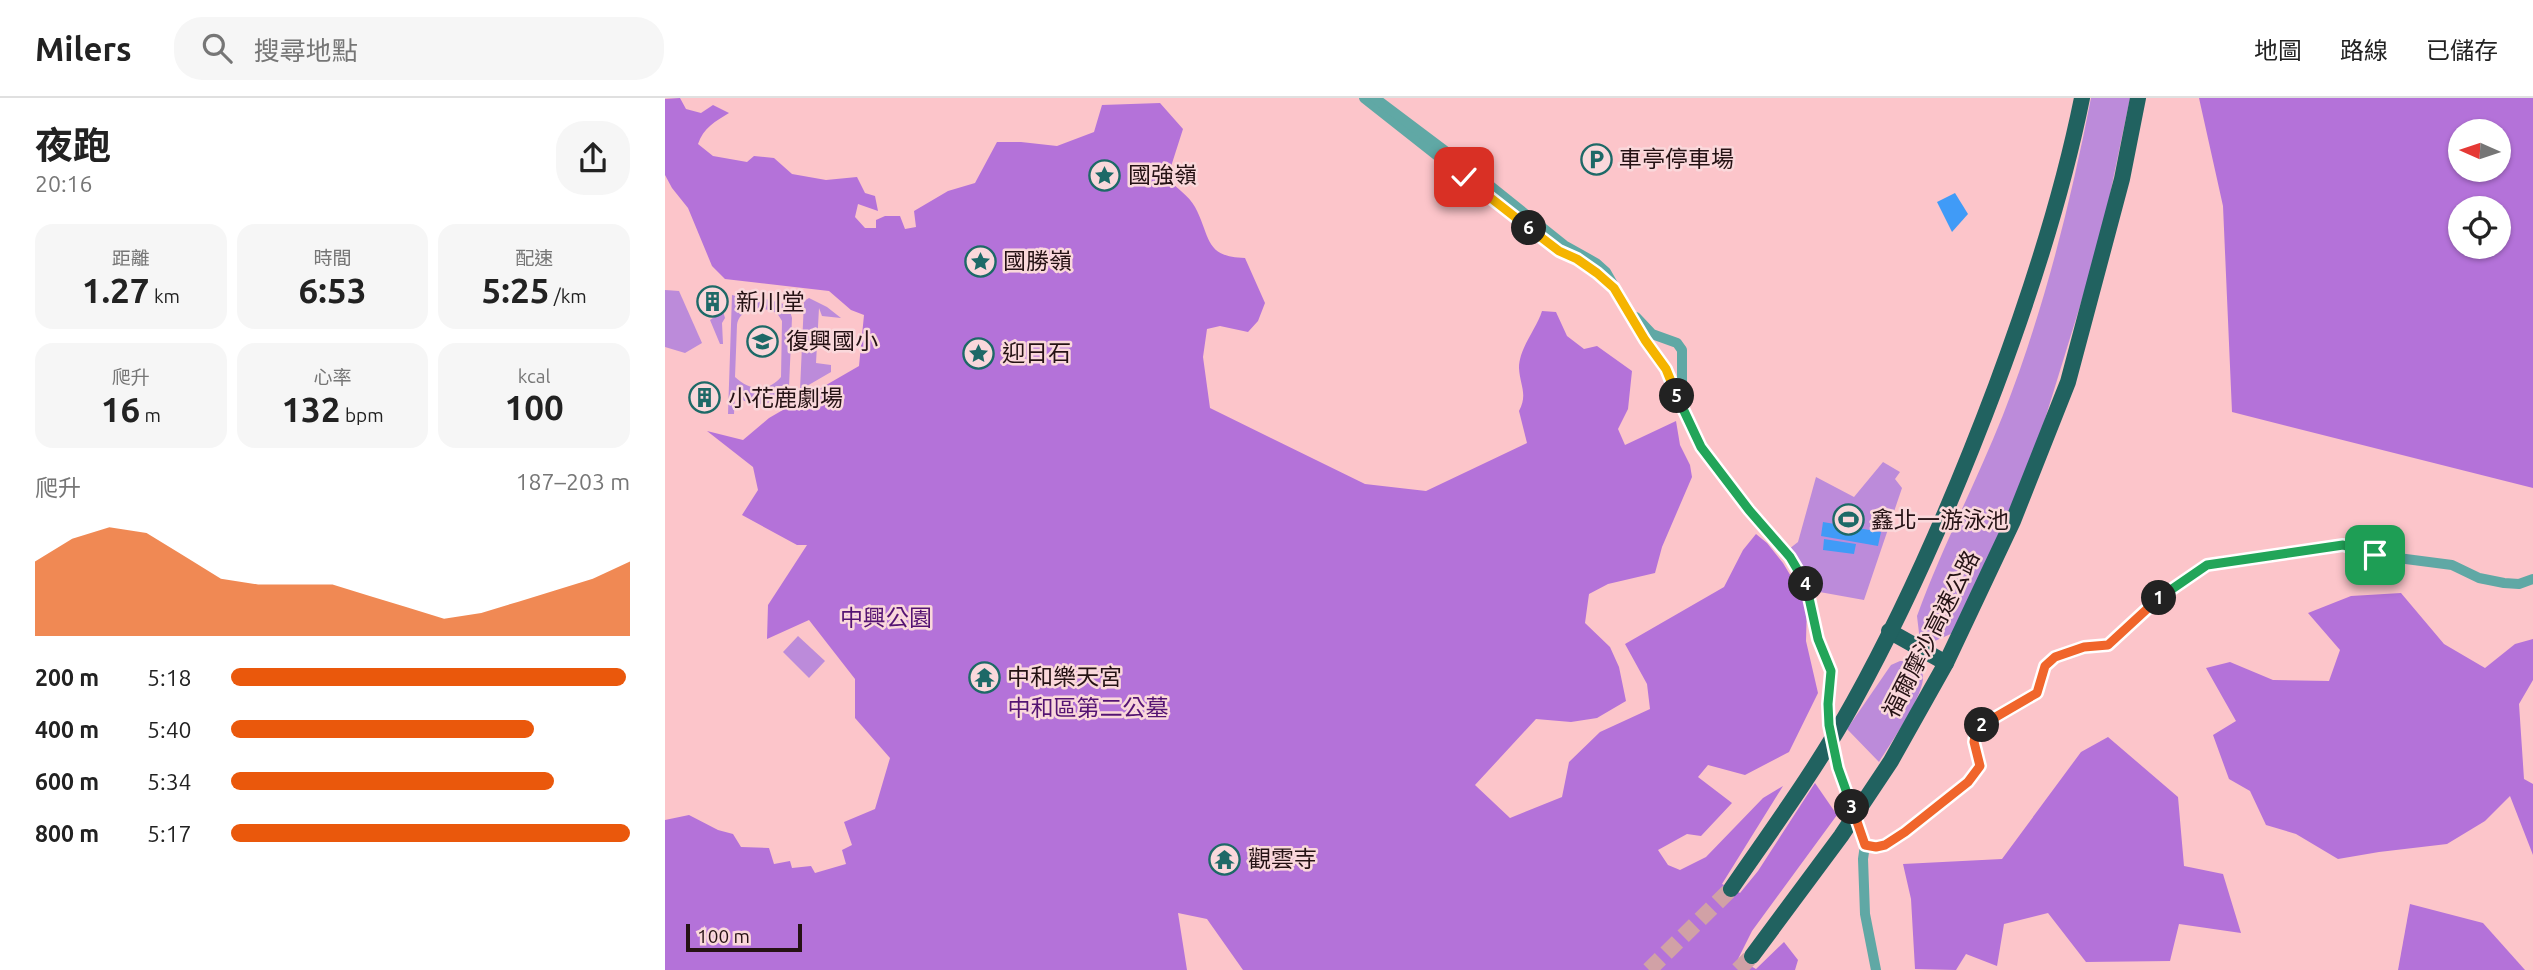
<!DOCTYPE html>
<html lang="zh-TW">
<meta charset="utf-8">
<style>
:root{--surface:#fff;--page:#f6f6f6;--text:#222;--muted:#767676;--line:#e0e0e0;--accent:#ea580c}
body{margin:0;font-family:Ubuntu,"Noto Sans TC",sans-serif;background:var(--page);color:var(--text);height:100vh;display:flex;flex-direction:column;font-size:26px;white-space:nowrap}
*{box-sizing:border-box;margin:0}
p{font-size:23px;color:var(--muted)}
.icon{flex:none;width:38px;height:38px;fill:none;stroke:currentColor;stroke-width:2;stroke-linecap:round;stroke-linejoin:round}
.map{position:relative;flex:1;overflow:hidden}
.panel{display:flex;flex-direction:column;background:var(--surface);width:665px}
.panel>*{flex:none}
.needle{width:46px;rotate:273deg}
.buttons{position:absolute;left:1783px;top:21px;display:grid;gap:14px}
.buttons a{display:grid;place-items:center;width:63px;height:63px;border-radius:50%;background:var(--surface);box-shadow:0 2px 5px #0004;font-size:35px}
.scale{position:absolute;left:21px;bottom:18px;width:116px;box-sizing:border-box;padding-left:7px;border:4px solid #251214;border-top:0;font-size:19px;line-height:24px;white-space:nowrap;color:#251214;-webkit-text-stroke:5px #fad8db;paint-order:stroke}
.pin{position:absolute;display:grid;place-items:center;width:60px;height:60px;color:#fff;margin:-30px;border-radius:14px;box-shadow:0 4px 10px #0006}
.km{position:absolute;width:35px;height:35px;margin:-18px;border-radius:50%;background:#222;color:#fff;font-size:19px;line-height:35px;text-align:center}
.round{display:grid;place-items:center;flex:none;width:74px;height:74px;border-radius:28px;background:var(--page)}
.overview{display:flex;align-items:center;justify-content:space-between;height:119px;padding:0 35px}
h1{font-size:38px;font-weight:700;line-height:52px}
.figures{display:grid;grid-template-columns:repeat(3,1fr);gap:10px;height:119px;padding:7px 35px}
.figures div{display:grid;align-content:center;border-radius:18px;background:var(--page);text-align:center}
.figures b{font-size:35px;font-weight:700}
.figures small{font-size:19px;font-weight:400}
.figures p{font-size:19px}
.chart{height:196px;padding:14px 35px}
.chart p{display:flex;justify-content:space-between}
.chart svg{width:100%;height:126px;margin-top:7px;fill:var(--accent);opacity:.7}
ul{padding:0 35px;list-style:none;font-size:23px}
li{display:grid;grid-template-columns:112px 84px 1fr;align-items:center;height:52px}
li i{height:18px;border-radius:9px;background:var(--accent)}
header{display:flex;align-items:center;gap:42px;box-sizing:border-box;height:98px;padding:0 35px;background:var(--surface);border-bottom:2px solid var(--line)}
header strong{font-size:33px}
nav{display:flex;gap:38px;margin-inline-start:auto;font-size:24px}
.search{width:490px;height:63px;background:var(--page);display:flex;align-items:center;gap:18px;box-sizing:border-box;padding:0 24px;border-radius:28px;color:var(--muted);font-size:26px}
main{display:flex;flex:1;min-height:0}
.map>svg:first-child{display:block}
.green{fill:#bc8bda;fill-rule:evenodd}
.forest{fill:#b472d9;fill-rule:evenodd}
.water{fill:#409bf7}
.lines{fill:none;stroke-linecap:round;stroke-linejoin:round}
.highway-tunnel{stroke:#d1a1a6;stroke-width:16;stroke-dasharray:16 8;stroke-linecap:butt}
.minor{stroke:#60a8a5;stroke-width:10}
.highway{stroke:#216260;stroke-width:16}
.split-1-casing{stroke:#fff;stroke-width:14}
.split-2-casing{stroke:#fff;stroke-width:14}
.split-3-casing{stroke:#fff;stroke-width:14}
.split-4-casing{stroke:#fff;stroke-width:14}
.split-5-casing{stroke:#fff;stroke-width:14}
.split-6-casing{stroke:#fff;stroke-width:14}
.split-7-casing{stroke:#fff;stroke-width:14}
.split-1{stroke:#22a559;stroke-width:9}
.split-2{stroke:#f0652b;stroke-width:9}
.split-3{stroke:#f0652b;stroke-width:9}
.split-4{stroke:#22a559;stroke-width:9}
.split-5{stroke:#22a559;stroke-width:9}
.split-6{stroke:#f5b400;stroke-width:9}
.split-7{stroke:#f5b400;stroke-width:9}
.labels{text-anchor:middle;stroke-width:5;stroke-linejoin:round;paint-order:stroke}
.poi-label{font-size:23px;fill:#251214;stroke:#fad8db;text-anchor:start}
.park-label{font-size:23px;fill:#541372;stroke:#fad8db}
.street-label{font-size:23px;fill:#251214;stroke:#fad8db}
</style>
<header>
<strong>Milers</strong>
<div class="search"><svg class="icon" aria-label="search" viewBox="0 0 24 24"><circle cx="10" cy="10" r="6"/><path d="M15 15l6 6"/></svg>搜尋地點</div>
<nav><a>地圖</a><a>路線</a><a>已儲存</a></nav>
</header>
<main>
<section class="panel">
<div class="overview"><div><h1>夜跑</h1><p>20:16</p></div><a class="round"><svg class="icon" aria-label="share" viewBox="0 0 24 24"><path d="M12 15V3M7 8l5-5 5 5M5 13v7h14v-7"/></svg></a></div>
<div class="figures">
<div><p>距離</p><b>1.27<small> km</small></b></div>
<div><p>時間</p><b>6:53</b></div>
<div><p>配速</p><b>5:25<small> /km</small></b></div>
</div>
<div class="figures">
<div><p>爬升</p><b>16<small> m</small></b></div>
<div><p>心率</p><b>132<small> bpm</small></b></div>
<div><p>kcal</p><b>100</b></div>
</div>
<div class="chart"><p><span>爬升</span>187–203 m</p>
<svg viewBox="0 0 160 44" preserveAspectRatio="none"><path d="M0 44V18L10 10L20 6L30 8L40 16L50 24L60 26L70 26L80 26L90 30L100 34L110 38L120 36L130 32L140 28L150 24L160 18V44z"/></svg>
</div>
<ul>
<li><b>200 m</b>5:18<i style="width:99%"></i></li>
<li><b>400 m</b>5:40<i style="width:76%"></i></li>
<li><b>600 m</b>5:34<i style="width:81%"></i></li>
<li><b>800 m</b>5:17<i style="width:100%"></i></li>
</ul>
</section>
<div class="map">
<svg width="1868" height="872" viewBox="0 0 1868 872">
<rect width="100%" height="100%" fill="#fcc5ca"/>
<g class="green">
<path d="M1426,0h39l-29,140 -64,207 -30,74 -54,114 -25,11 -5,-1 -4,-10 -2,-17c25,-69 59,-133 86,-201 40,-102 67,-209 88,-317z"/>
<polygon points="0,192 14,193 37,245 20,255 0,249"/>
<path d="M67,197l4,1v11l9,-6 21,-2 18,5 6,7 2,7 -3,69c-15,19 -36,24 -54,7l-1,20h-6zM96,210l16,5 5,8 -1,56c-14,16 -31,14 -46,0l2,-52c2,-13 13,-16 24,-17z"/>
<polygon points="144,200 162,209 176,220 157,218 154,210 151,265 166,267 166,274 135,292 139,203"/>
<polygon points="58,213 60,220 57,225 58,246 55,246 45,222"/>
<polygon points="1218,364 1235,374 1230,381 1237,390 1199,502 1149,493 1141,476 1124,451 1133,444 1151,379 1189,399"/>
<polygon points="133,538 160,563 144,580 118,554"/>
<path d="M1235,563c11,0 24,5 23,18 -2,21 -33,65 -44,83l-32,-33 44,-64z"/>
</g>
<g class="forest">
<path d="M15,0l6,11 15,4 12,-8 16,8c-13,8 -26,15 -31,31l15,12 34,6 7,-6 20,2 18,16 34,6 31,-3 8,16 10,3 3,15 -20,-7 -3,13 10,11h11v-8l9,-4h15l5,13 11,-2 -2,-16 34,-20 27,-8 22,-41h24l36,4 37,-14 8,-27 58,-2 23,26 -16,50c9,8 22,17 28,28 16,30 9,50 50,51l20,45 -7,18 -10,11 -28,-6 -13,3 -4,28 7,51 155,76 61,7 101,-48 -8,-32c9,-17 1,-25 0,-43 0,-20 17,-38 23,-57l14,1 11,24 17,13 13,-3 35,25 -4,38 -10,20 7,16 51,-24 4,24 10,20 2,12 -30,70 -7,26 -47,11 -19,10 -4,29 25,24 9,20 7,34 -29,17 -26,4 -35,-3 -61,66 35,33 52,-21 7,-35 31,-30 50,-23 -3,-25 -22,-40 99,-57 19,-37 13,-16 11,9 16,20 24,40 -1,38 12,52 -29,59 -44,23 -37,-10 -10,12 34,26 -31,33 -14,-2 -29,16 10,15 12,5 26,-13 57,-59 20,-12 -61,98 18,9 18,-22 57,-88 22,32 -85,116 -14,28 18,10 28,-27 14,18 -3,10h-552l-36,-51 -29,-6 9,57h-522v-150l24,-5 29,15 15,4 8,13 28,1 5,16 16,-3 2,7 19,-2 4,7 31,-9 -4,-14 10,-5 -8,-23 31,-13 15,-51 -35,-40v-39l-46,-59 -42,19 1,-34 39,-60h-10l-55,-30 16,-25 -5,-23 -46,-36 36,9 26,-22 90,-52 5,-51 -13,-5 -22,-19 -104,-12 -13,-13 -24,-58 -16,-20 -7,-13v-76z"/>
<path d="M1534,0h334v390l-301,-76 -9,-206zM1834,33v39h-38v-39zM1834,110v39h-38v-39z"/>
<polygon points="1736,495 1779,546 1820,570 1850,546 1868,541 1868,582 1854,606 1859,681 1868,686 1868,757 1845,698 1820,723 1782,746 1714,754 1673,761 1631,736 1601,727 1585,693 1564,681 1548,637 1571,623 1541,570 1565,564 1608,582 1664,583 1675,552 1643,515 1686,498"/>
<polygon points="1443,639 1513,699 1519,768 1558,776 1576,835 1514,826 1505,863 1421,864 1383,815 1339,826 1332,868 1301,856 1291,872 1250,871 1246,801 1238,766 1337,761 1416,654"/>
<polygon points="1745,806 1818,825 1860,872 1733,872"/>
</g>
<g class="water">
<polygon points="1290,95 1303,116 1287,134 1272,104"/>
<polygon points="1158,424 1216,434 1213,448 1156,438"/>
<polygon points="1159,441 1191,446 1189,456 1158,452"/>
</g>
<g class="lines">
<g class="highway-tunnel">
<polyline points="984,872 1066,791"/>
<polyline points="1073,872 1087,858"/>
</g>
<g class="minor">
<polyline points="699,0 894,154 912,161 937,179"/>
<polyline points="710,0 803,70 899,147 931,165 941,174 980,242 1001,271 1036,349 1084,412 1125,459 1140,484 1153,542 1166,573 1163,606 1164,627 1173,670 1200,747 1198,761 1200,816 1211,872"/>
<polyline points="971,219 987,236 1012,245 1017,252 1017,292 1020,303"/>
<polyline points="1200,747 1211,749 1220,747 1240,734 1303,684 1315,668 1309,644 1311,631 1323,622 1363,602 1372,595 1380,568 1390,559 1419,549 1443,547 1494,500 1542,467 1678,447 1710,457 1787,467 1814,480 1839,485 1854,486 1868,481"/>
</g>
<g class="highway">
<polyline points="1224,533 1281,565"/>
<path d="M1066,791c42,-61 86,-121 122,-186 56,-101 102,-208 143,-317 35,-94 66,-189 86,-288"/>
<polyline points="1087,858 1176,738 1226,663 1281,565 1348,423 1403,284 1457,81 1473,0"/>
</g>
</g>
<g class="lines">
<defs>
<polyline id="split-1" points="1494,500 1542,467 1678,447 1710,457"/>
<polyline id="split-2" points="1317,627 1372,595 1380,568 1390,559 1419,549 1443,547 1494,500"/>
<polyline id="split-3" points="1187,709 1200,747 1211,749 1220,747 1240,734 1303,684 1315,668 1309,644 1311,631 1317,627"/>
<polyline id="split-4" points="1141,486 1153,541 1166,573 1163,606 1164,627 1173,670 1187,709"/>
<polyline id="split-5" points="1012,298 1036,349 1084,412 1125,459 1141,486"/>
<polyline id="split-6" points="864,130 894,153 912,161 932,175 949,190 980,242 1001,271 1012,298"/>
<polyline id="split-7" points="799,79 864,130"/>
</defs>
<use href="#split-1" class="split-1-casing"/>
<use href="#split-2" class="split-2-casing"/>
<use href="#split-3" class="split-3-casing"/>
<use href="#split-4" class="split-4-casing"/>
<use href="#split-5" class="split-5-casing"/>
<use href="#split-6" class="split-6-casing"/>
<use href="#split-7" class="split-7-casing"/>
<use href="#split-1" class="split-1"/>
<use href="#split-2" class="split-2"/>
<use href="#split-3" class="split-3"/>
<use href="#split-4" class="split-4"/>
<use href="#split-5" class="split-5"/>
<use href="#split-6" class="split-6"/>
<use href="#split-7" class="split-7"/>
</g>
<defs>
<symbol id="parking-ring" viewBox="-11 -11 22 22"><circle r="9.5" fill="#fad8db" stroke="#1d6967" stroke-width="1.5"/><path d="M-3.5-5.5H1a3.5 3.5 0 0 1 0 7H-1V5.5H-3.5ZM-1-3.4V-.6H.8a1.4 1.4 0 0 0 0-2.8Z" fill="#1d6967"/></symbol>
<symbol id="sight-ring" viewBox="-11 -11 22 22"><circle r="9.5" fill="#fad8db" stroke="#1d6967" stroke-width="1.5"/><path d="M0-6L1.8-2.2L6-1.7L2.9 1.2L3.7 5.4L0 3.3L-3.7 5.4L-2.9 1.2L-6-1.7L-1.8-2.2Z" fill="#1d6967"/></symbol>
<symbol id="building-ring" viewBox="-11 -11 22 22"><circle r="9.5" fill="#fad8db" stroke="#1d6967" stroke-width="1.5"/><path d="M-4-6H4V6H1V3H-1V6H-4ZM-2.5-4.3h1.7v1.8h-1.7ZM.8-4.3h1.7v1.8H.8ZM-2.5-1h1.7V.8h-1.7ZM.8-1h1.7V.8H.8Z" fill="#1d6967"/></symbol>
<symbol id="school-ring" viewBox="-11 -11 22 22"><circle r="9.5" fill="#fad8db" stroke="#1d6967" stroke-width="1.5"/><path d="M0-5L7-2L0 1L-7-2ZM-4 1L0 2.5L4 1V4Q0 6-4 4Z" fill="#1d6967"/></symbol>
<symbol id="stadium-ring" viewBox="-11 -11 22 22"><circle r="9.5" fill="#fad8db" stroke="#1d6967" stroke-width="1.5"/><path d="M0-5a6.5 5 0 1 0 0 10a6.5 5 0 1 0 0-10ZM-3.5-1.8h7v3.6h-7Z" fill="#1d6967"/></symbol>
<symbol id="temple-ring" viewBox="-11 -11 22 22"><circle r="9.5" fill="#fad8db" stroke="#1d6967" stroke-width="1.5"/><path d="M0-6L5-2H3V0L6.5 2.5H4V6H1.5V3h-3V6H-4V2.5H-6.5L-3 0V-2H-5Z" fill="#1d6967"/></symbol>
</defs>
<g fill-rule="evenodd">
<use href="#parking-ring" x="914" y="44" width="35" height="35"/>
<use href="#sight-ring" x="422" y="60" width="35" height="35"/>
<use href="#sight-ring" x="298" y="146" width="35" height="35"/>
<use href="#building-ring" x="30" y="186" width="35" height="35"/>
<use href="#school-ring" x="80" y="226" width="35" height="35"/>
<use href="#sight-ring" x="296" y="238" width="35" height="35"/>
<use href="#building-ring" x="22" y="282" width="35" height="35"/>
<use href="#stadium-ring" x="1166" y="404" width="35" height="35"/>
<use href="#temple-ring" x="302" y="562" width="35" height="35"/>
<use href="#temple-ring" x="542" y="744" width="35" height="35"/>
</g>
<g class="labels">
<g class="poi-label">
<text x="954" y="69">車亭停車場</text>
<text x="463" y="85">國強嶺</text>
<text x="338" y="171">國勝嶺</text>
<text x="71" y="212">新川堂</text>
<text x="121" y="251">復興國小</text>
<text x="337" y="263">迎日石</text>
<text x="63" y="308">小花鹿劇場</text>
<text x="1206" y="430">鑫北一游泳池</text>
<text x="342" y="587">中和樂天宮</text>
<text x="583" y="769">觀雲寺</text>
</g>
<g class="park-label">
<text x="221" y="528">中興公園</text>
<text x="423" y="618">中和區第二公墓</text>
</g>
<g class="street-label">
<text transform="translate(1266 536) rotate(-63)" y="8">福爾摩沙高速公路</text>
</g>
</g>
</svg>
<div class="buttons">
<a><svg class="needle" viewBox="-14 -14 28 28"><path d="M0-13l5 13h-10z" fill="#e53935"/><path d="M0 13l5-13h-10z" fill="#767676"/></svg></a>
<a><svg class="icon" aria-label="locate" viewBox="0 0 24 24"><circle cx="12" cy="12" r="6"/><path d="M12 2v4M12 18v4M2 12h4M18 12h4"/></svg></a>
</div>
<div class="scale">100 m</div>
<div class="pin" style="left:1710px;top:457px;background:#1e9e55"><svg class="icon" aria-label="arrive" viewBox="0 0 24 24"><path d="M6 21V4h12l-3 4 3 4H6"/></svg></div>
<div class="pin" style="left:799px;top:79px;background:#d93025"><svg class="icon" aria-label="check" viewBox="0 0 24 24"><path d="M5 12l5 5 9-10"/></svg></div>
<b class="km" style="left:1494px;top:500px">1</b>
<b class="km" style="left:1317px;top:627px">2</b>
<b class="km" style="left:1187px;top:709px">3</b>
<b class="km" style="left:1141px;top:486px">4</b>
<b class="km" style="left:1012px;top:298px">5</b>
<b class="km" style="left:864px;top:130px">6</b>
</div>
</main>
